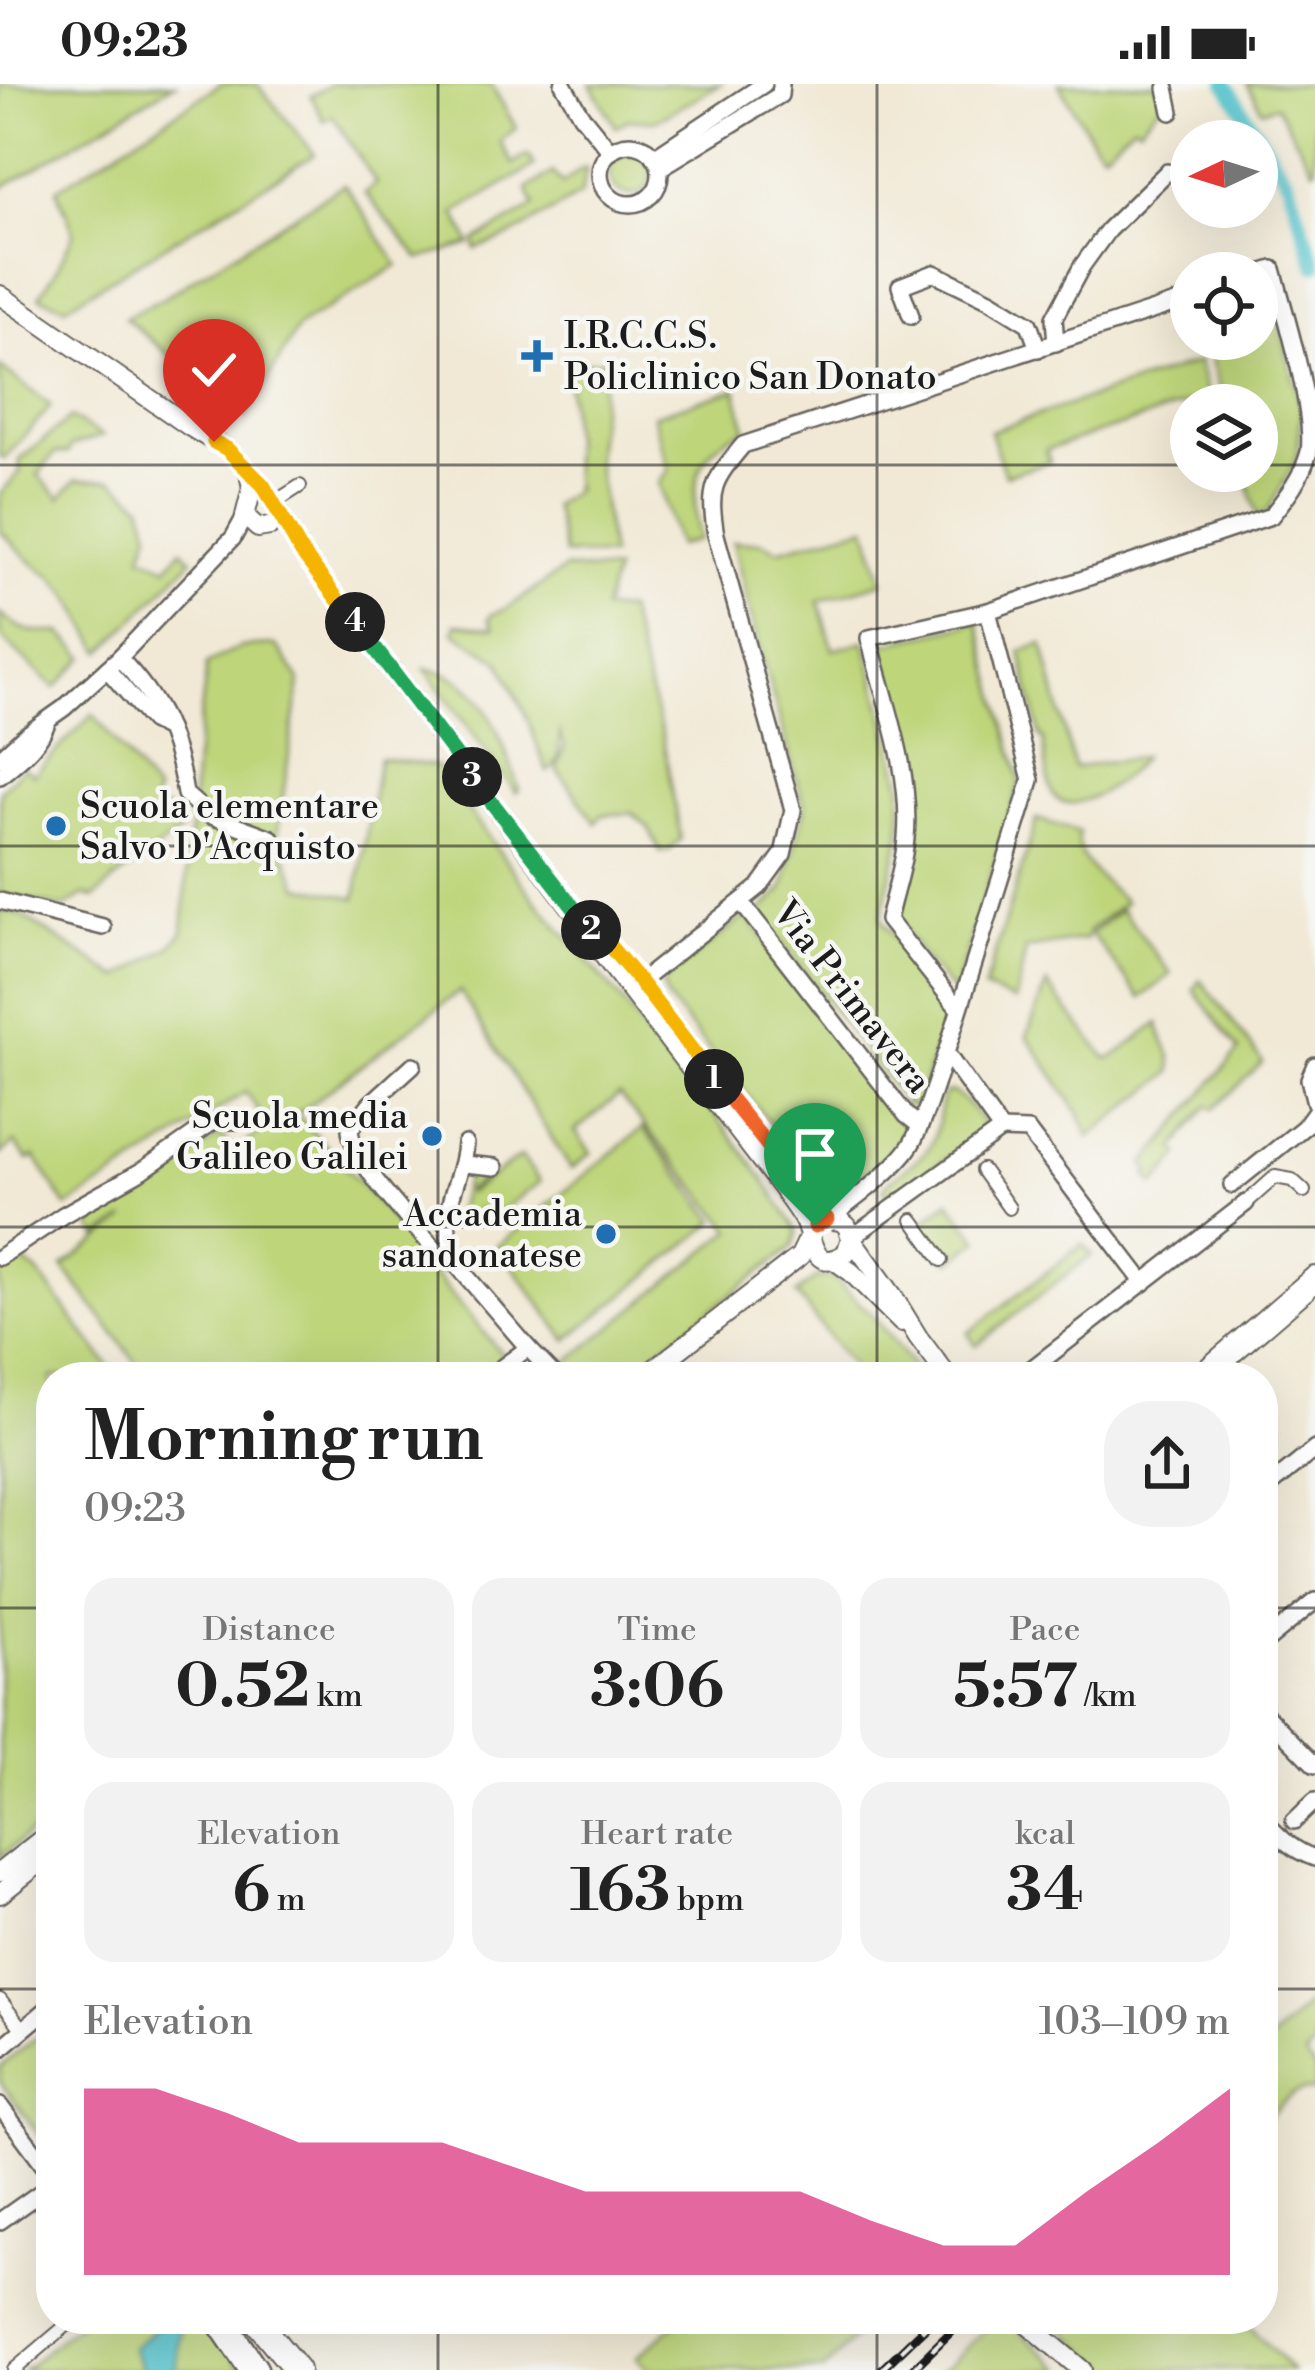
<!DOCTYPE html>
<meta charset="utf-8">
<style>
:root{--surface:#fff;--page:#f2f2f2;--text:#222;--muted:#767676;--accent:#db2777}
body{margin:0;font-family:"Libre Bodoni",serif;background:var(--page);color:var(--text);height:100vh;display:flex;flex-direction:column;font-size:45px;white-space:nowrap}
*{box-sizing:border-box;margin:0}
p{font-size:39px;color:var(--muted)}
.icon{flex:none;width:66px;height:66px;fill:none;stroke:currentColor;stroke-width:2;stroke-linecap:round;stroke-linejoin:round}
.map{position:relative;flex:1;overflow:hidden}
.sheet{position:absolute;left:36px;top:1278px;width:1242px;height:972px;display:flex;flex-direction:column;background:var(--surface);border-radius:48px;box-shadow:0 12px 48px #0002}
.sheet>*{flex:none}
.needle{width:78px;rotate:266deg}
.fabs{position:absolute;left:1170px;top:36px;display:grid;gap:24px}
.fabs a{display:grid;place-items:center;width:108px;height:108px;border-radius:50%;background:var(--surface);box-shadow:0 12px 48px #0002;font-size:60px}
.pin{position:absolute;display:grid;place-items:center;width:102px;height:102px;color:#fff;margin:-123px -51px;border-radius:50% 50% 50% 0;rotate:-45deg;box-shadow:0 0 12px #0007}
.pin .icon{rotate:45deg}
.km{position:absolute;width:60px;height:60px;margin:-30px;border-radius:50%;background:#222;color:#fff;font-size:33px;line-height:60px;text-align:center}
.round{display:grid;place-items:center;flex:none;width:126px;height:126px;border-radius:48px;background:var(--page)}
.head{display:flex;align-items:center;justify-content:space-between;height:204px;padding:0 48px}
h1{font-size:66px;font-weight:800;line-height:90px}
.metrics{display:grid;grid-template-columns:repeat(3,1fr);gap:18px;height:204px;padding:12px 48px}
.metrics div{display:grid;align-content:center;border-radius:30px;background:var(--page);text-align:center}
.metrics b{font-size:60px;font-weight:800}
.metrics small{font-size:33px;font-weight:400}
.metrics p{font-size:33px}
.chart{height:336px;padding:24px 48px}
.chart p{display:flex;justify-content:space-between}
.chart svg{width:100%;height:216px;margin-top:12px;fill:var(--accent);opacity:.7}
.status{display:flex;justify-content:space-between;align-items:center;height:84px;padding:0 60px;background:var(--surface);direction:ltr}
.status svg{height:33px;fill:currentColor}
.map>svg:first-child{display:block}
.green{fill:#bed57a;stroke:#6d784b;stroke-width:3}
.water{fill:#58c5cd;stroke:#3a7074;stroke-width:3}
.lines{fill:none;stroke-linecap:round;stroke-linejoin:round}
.canal{stroke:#58c5cd;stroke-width:14}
.pedestrian-casing{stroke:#67645d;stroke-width:16}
.minor-casing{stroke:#67645d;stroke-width:20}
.tertiary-casing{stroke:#67645d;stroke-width:22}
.primary-casing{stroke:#67645d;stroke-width:28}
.motorway-casing{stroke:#67645d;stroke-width:32}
.pedestrian{stroke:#fff;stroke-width:12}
.minor{stroke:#fff;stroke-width:15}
.tertiary{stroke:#fff;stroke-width:18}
.primary{stroke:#fff;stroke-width:24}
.motorway{stroke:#fff;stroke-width:27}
.rail-casing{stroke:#1c1c1c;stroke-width:9}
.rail{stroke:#f6f6f2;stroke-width:4.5;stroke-dasharray:14;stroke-linecap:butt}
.split-1-casing{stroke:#fff;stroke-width:24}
.split-2-casing{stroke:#fff;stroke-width:24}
.split-3-casing{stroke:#fff;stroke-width:24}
.split-4-casing{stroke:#fff;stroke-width:24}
.split-5-casing{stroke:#fff;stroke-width:24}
.split-1{stroke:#f0652b;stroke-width:15}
.split-2{stroke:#f5b400;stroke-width:15}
.split-3{stroke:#22a559;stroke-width:15}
.split-4{stroke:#22a559;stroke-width:15}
.split-5{stroke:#f5b400;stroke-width:15}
.grid{fill:none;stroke:#1c1c1c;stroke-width:3;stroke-opacity:0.55}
.poi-dot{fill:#1f6fb2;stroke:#f6f6f2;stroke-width:4.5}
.labels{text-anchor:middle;stroke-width:9;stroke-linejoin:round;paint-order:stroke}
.poi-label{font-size:36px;fill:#1c1c1c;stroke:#f6f6f2;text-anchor:start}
.street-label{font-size:36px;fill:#1c1c1c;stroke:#f6f6f2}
</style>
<div class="status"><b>09:23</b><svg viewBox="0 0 49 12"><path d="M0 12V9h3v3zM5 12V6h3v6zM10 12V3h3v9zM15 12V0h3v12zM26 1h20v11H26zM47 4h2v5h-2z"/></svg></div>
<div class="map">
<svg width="1315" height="2286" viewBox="0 0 1315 2286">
<rect width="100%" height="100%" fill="#f6f6f2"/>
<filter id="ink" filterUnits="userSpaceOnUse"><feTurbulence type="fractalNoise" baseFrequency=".00833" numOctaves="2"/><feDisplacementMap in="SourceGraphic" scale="24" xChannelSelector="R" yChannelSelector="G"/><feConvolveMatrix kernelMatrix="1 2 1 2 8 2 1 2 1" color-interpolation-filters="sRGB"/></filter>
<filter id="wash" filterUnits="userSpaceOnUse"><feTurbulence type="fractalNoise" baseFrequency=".004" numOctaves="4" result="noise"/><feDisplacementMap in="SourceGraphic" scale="48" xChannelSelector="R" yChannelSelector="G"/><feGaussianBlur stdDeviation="2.7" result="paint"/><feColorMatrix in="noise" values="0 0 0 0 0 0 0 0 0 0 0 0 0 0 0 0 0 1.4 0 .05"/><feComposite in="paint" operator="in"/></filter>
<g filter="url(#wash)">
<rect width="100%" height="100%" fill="#f1e9d5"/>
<g class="green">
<polygon points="0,0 174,0 0,105"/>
<polygon points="221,0 257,0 315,70 65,223 39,212 55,189 74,149 57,105"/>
<polygon points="331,0 491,0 516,44 500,57 513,80 528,71 534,82 455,129 471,160 420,175 365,109 376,99 333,32 324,37 311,12"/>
<polygon points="591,0 720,0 655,37 629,35 616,43"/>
<polygon points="1059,0 1155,0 1166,15 1139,43 1134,40 1103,68 1094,59"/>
<polygon points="1247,0 1315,0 1315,84 1313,85 1276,21 1262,26"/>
<circle cx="631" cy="90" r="21"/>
<polygon points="587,84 581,110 511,152 476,165 475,157 535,122 527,105 553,88 562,100 582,85"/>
<polygon points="344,100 398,181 298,243 246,335 125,234 165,213"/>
<polygon points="1262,203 1270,205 1302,327 1296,375 1267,428 1257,431 1244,387 1257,387 1257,321 1224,321 1205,255 1257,255 1257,205"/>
<polygon points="604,276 596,375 611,472 564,470 553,421 574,407 567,281"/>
<polygon points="1198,278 1208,313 1046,366 1050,378 1005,391 990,347"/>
<polygon points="0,283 51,322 4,375 0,372"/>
<path d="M736,305l10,40c-54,20 -56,61 -47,111l-21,6 -19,-63 10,-13 -16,-55z"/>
<polygon points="70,334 102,352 71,362 68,369 55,369 38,391 60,414 76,396 112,396 142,420 150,448 142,471 167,483 182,465 192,476 102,568 71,514 53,493 35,481 0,447 0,410 20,388 20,376"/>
<polygon points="867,442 883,498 819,517 833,566 865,557 902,700 901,749 881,835 948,925 917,1022 907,1021 759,829 783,805 805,724 756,553 733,458 762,458 778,466"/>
<path d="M565,485l50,2 -12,39h24l35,124 19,105 -12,12 -9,1 -12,-25 -16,-14 -30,2 -6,8 -39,-54 8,-23 -5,-13c-2,12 3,30 -13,39l-19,-52 -28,-59 -46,-29 2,-8 38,4 -5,-9 2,-4 16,-7z"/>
<path d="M0,530c22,18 32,19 60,18l25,25 -30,31 -55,-52z"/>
<polygon points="978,538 1020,697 954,909 926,878 899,837 914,760 916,697 881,561"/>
<path d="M1043,560l31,124 68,-11c-12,19 -69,65 -89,38 -6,-8 -8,-45 -10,-57l-3,-1 -19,-86z"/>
<polygon points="276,561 300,596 277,752 299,802 356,814 379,674 436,682 532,812 617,911 686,1002 697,1007 761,1091 794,1142 797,1149 793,1163 624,1293 569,1293 560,1284 732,1146 619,1011 575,1047 591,1069 571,1085 460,907 297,1030 384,1126 438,1195 501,1269 505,1287 522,1277 541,1293 138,1293 143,1287 63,1183 126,1135 98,1153 90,1141 221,1051 235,1068 268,1041 246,1008 67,1123 35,1073 28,1076 15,1059 0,1071 0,826 21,831 119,894 169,864 183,848 195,678 207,580 241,563"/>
<path d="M425,585c59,4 78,74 94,121l-3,3z"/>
<polygon points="93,630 156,709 154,718 157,725 167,725 181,747 112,798 95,814 84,811 64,824 0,810 0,707 24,683 33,691"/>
<path d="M1037,735l42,13c-7,29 28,51 46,70l-35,28 -4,9 -60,10 -11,52 -31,-12z"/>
<polygon points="1121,825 1171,890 1141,914 1091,850"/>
<polygon points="746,831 910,1046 894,1068 831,1113 667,915 662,899"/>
<polygon points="1201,896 1263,978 1214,1025 1208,1021 1175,1064 1180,1071 1155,1101 1147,1092 1151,1087 1144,1081 1239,966 1194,906"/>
<path d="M1047,900l59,74h6l47,-35c2,22 16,26 12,50l-82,64 -9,-23 -53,-78z"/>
<path d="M953,1008c14,9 24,20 32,34l-3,7 -89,65 -7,-4 -2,-7c13,-15 32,-24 44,-38 12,-15 8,-39 17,-56z"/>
<polygon points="643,1044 716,1137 567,1256 497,1162"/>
<polygon points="521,1072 540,1098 487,1137 477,1123 482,1133 470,1140 454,1140 467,1089 488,1091 466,1107 468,1109"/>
<polygon points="949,1117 979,1156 950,1178 920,1140"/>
<polygon points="1083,1160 1092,1171 976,1261 968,1249"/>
<polygon points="17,1174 37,1187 117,1293 51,1293 51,1733 0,1773 0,1186"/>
<polygon points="818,1192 833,1194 872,1231 922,1293 860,1293 796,1210"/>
<path d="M1315,1914v48l-10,10 10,13v23c-22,-7 -37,16 -52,30v-74z"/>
<polygon points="50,1943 51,1945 51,2066 0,1998 0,1983"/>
<polygon points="84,2235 209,2235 243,2286 23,2286"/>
<polygon points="681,2235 872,2235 824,2286 648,2286 637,2273"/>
<polygon points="996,2235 1006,2235 1064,2286 943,2286"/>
<polygon points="1055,2235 1242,2235 1291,2286 1109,2286 1056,2239"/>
</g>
<polygon class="water" points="166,2235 182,2235 176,2286 143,2286 132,2264"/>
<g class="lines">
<polyline class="canal" points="1226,0 1288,97 1315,181"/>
</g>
</g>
<g filter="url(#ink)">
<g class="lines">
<defs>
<g id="pedestrian">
<polyline points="275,418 300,402"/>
<polyline points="982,1086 1009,1124"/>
<polyline points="1246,1119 1275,1093 1292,1096 1304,1107"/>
<polyline points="913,1136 942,1176"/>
<polyline points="0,1916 23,1946"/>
<polyline points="14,2286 74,2235"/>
</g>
<g id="minor">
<polyline points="563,0 581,31 611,68"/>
<polyline points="1166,4 1171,28"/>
<circle cx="630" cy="90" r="30"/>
<polyline points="654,73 764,0"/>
<polyline points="660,84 780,11 781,0"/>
<polyline points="911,232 900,202 934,189 990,216 1029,240 1038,265"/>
<polyline points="1056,259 1054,234 1082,182 1108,146 1167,88"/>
<path d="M119,574c41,42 57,78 66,136l24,21 62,23"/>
<polyline points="107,585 152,637 168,645"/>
<polyline points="0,674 23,653 64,624 119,574 233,454 245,432"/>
<path d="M0,692c19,-16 40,-31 48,-56"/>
<polyline points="0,817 103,843"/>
<polyline points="741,818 906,1031 919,1041"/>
<path d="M640,898l119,-95 24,-33 10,-44 -77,-275c-8,-47 -3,-54 27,-90l448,-147"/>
<path d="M958,924l-70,-88c6,-28 16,-54 18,-82 6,-67 -21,-135 -37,-200l119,-27"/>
<path d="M946,969l85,-273 -43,-169 283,-95c16,-20 31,-39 38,-64 6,-41 -24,-139 -36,-183l-16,5"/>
<path d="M413,981l-43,39 -20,25c1,34 71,103 95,132l11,3 72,84 28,29"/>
<polyline points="1315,981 1309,995 1315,1019"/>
<polyline points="1001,1046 1028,1047 1144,1199"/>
<polyline points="464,1080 495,1083"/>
<polyline points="1232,1101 1304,1043 1315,1028"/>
<path d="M827,1135c22,-14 73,-54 85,-76 15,-27 23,-61 34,-90l55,77 -150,108"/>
<polyline points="0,1173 63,1131 143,1086 214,1037 239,1037"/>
<path d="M456,1180c-5,-14 -10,-34 -8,-50 3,-24 15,-43 17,-70"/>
<polyline points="489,1293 528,1264"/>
<polyline points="1021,1293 1246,1119"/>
<polyline points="1263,1407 1315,1365"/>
<polyline points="1263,1560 1315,1517"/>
<polyline points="1263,1628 1315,1681"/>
<path d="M1263,1735c15,17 30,32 52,39"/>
<polyline points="1294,1737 1315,1717"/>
<polyline points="0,1965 51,1922"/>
<polyline points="0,2022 51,2090"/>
<polyline points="0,2137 51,2101"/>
</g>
<g id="tertiary">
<path d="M0,211l189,131 38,23 36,36 39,68 247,325 37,49 11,20 185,241c7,11 16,22 22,33 10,21 9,53 42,32l5,-15"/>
<polyline points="249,389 252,404 245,432 258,444 270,442"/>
<polyline points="745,1036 817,1125 827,1135 841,1137 847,1142 851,1154 893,1212 918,1253 948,1293"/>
<polyline points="834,1176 851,1188 901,1238"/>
<polyline points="644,1293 800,1172 811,1149"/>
<polyline points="0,1788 51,1748"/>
<polyline points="0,1810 51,1770"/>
<polyline points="1022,2235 1082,2286"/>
</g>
<g id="primary">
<polyline points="1201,1293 1315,1195"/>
<polyline points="255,2235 297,2286"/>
</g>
<polyline id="motorway" points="219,2235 254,2286"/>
</defs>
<use href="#pedestrian" class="pedestrian-casing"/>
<use href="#minor" class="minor-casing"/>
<use href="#tertiary" class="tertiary-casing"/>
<use href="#primary" class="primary-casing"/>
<use href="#motorway" class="motorway-casing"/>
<use href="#pedestrian" class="pedestrian"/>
<use href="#minor" class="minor"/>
<use href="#tertiary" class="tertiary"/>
<use href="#primary" class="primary"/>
<use href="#motorway" class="motorway"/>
<defs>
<g id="rail">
<polyline points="881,2286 934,2235"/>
<polyline points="912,2286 964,2235"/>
</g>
</defs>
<use href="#rail" class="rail-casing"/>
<use href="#rail" class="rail"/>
</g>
</g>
<g class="lines" filter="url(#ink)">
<defs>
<polyline id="split-1" points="714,995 827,1135 815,1142"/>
<polyline id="split-2" points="591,846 602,853 640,898 714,995"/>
<polyline id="split-3" points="472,693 591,846"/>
<polyline id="split-4" points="355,538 472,693"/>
<polyline id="split-5" points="214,358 227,365 263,401 302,469 355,538"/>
</defs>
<use href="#split-1" class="split-1-casing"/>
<use href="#split-2" class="split-2-casing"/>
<use href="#split-3" class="split-3-casing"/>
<use href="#split-4" class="split-4-casing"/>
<use href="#split-5" class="split-5-casing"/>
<use href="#split-1" class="split-1"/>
<use href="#split-2" class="split-2"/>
<use href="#split-3" class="split-3"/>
<use href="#split-4" class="split-4"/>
<use href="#split-5" class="split-5"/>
</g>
<path class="grid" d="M438,0v1293M877,0v1293M0,381h1191M1257,381h58M0,762h1315M0,1143h1315M0,1524h51M1263,1524h52M0,1905h51M1263,1905h52M438,2235v51M877,2235v51"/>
<g class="poi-dot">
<path d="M531 254h12v12h12v12h-12v12h-12v-12h-12v-12h12z"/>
<circle cx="56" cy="742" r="12"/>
<circle cx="432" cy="1052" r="12"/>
<circle cx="606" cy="1150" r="12"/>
</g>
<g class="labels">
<g class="poi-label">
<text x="564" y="264">I.R.C.C.S.<tspan x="564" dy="41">Policlinico San Donato</tspan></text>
<text x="80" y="734">Scuola elementare<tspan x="80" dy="41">Salvo D'Acquisto</tspan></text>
<text x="408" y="1044" text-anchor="end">Scuola media<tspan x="408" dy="41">Galileo Galilei</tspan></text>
<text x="582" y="1142" text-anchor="end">Accademia<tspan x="582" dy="41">sandonatese</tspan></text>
</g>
<g class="street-label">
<text transform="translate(853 912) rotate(52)" y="13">Via Primavera</text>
</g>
</g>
</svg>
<div class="fabs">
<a><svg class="needle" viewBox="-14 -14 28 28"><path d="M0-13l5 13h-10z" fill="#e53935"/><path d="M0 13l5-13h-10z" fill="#767676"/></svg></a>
<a><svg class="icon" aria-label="locate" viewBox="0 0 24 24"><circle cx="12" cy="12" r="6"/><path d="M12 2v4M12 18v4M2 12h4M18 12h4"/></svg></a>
<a><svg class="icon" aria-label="layers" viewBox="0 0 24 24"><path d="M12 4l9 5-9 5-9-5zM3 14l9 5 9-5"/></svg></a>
</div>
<div class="pin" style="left:815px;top:1142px;background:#1e9e55"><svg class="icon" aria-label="arrive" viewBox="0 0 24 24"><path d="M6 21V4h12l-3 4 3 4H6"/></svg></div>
<div class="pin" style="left:214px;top:358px;background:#d93025"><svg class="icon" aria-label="check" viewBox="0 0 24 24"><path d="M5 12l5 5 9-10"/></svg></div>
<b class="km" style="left:714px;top:995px">1</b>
<b class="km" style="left:591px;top:846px">2</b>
<b class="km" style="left:472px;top:693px">3</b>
<b class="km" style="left:355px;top:538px">4</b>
<section class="sheet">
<div class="head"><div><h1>Morning run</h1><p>09:23</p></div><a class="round"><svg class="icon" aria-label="share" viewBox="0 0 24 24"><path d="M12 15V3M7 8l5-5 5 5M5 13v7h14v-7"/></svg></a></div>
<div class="metrics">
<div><p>Distance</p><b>0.52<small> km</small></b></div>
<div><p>Time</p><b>3:06</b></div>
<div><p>Pace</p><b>5:57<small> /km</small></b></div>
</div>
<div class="metrics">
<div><p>Elevation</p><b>6<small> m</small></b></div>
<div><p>Heart rate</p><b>163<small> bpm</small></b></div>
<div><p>kcal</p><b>34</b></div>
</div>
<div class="chart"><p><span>Elevation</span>103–109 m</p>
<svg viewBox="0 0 160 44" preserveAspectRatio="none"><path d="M0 44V6L10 6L20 11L30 17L40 17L50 17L60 22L70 27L80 27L90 27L100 27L110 33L120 38L130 38L140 27L150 17L160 6V44z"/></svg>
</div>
</section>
</div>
